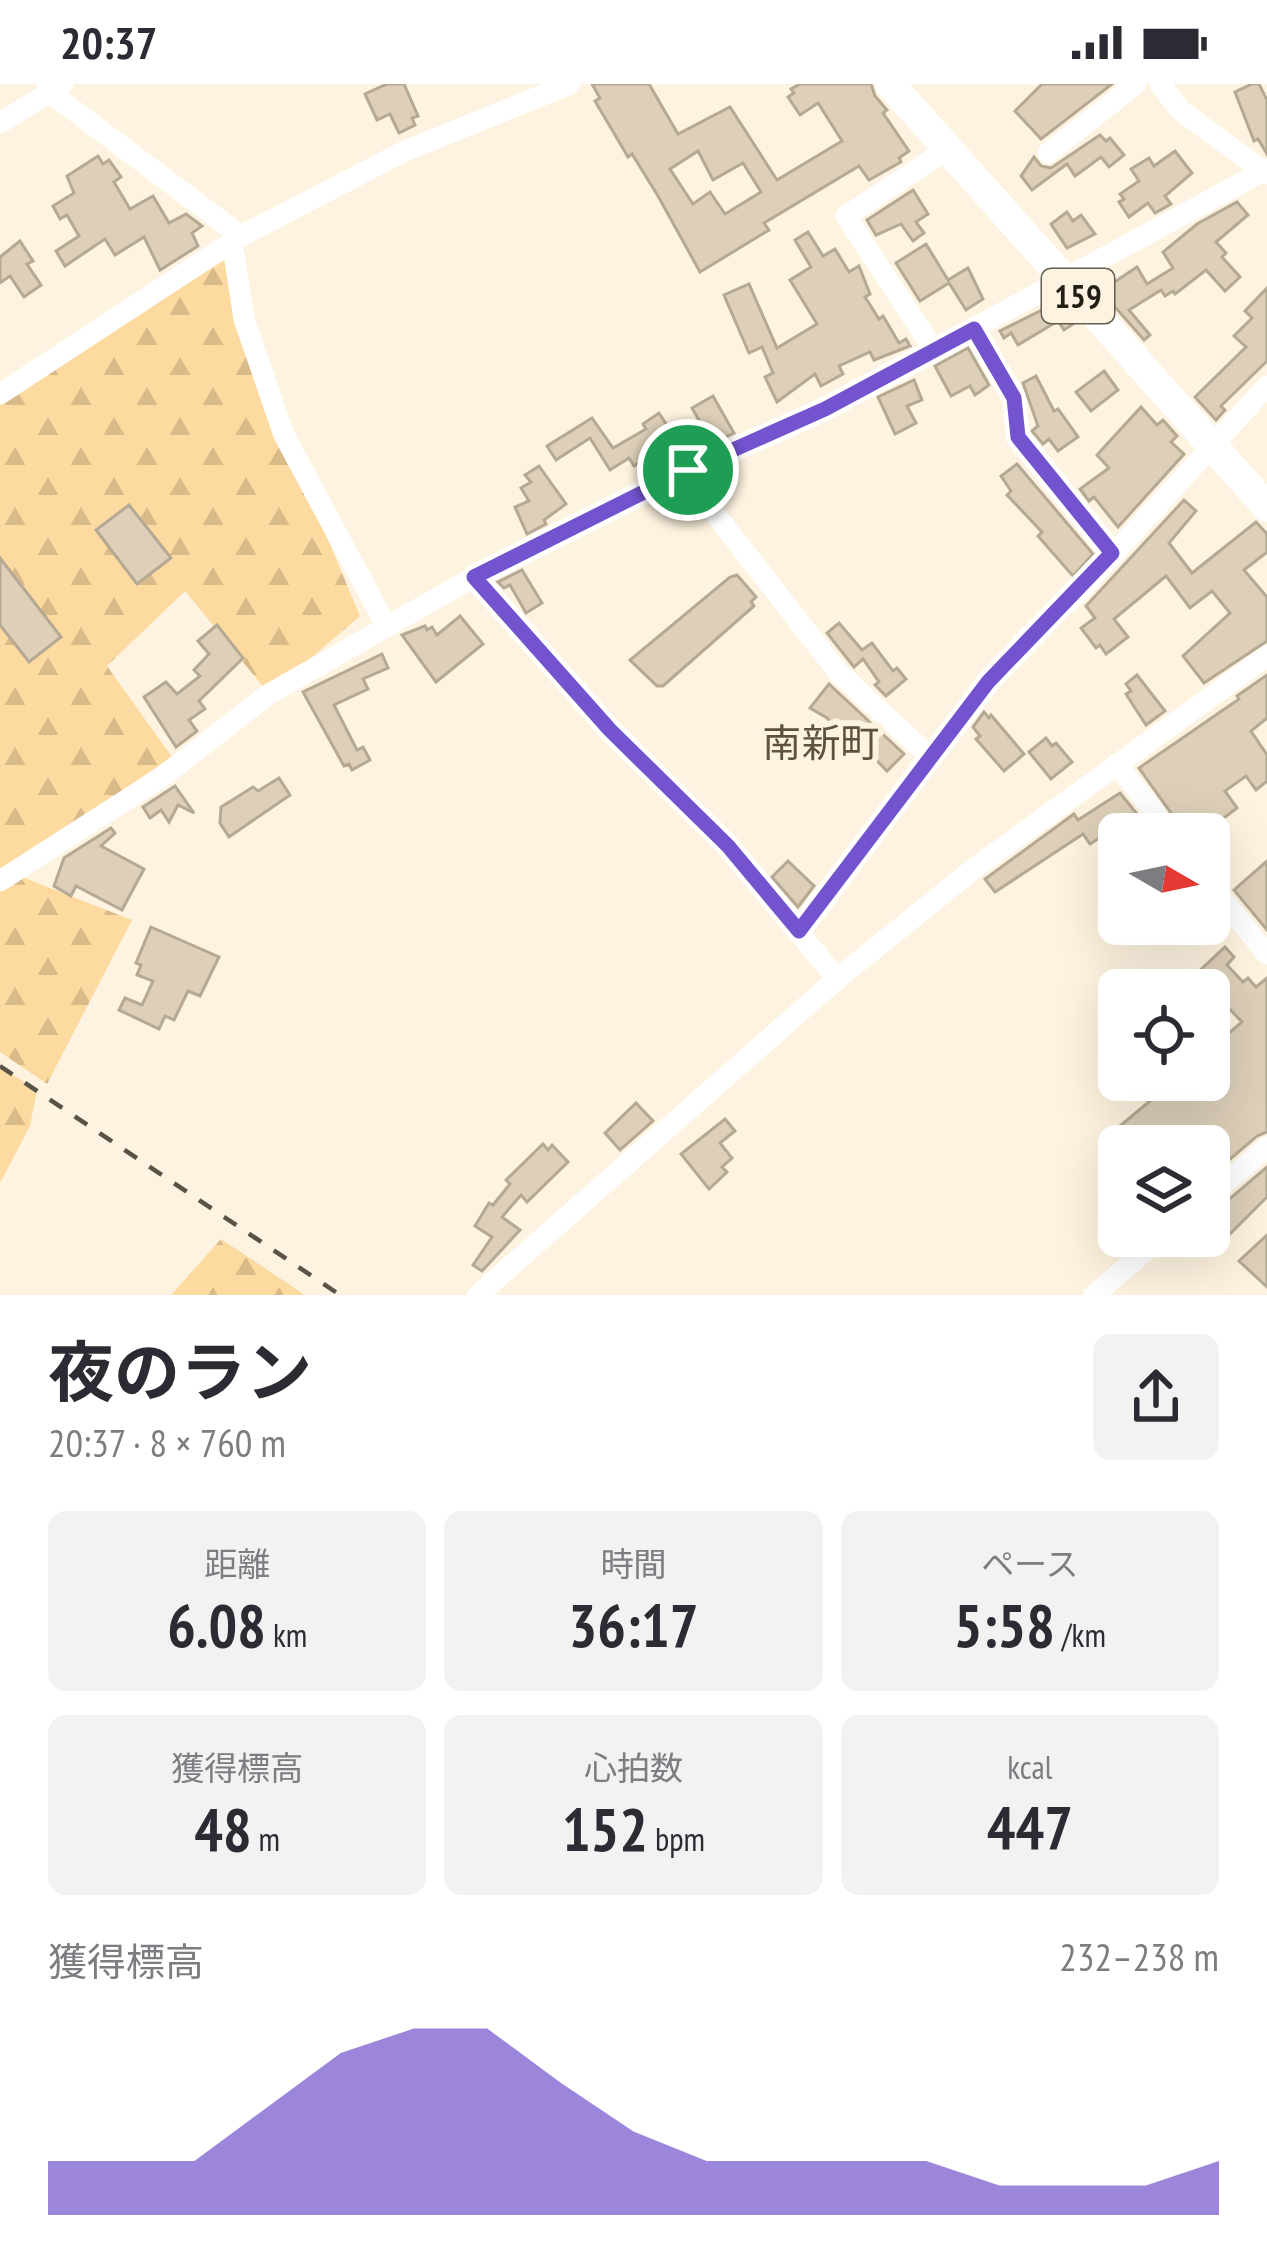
<!DOCTYPE html>
<html lang="ja">
<meta charset="utf-8">
<style>
:root{--surface:#fff;--page:#f2f2f3;--text:#2b2b33;--muted:#7c7c81;--accent:#7354ce}
body{margin:0;font-family:"PT Sans Narrow","Noto Sans JP",sans-serif;background:var(--page);color:var(--text);height:100vh;display:flex;flex-direction:column;font-size:45px;white-space:nowrap}
*{box-sizing:border-box;margin:0}
p{font-size:39px;color:var(--muted)}
.icon{flex:none;width:66px;height:66px;fill:none;stroke:currentColor;stroke-width:2;stroke-linecap:round;stroke-linejoin:round}
.map{position:relative;height:1211px;overflow:hidden}
.sheet{display:flex;flex-direction:column;background:var(--surface);flex:1}
.sheet>*{flex:none}
.needle{width:78px;rotate:99deg}
.tools{position:absolute;left:1098px;top:729px;display:grid;gap:24px}
.tools a{display:grid;place-items:center;width:132px;height:132px;border-radius:18px;background:var(--surface);box-shadow:0 12px 48px #0002;font-size:60px}
.pin{position:absolute;display:grid;place-items:center;width:102px;height:102px;color:#fff;margin:-51px;border:6px solid #fff;border-radius:50%;box-shadow:0 3px 12px #0007}
.round{display:grid;place-items:center;flex:none;width:126px;height:126px;border-radius:18px;background:var(--page)}
.overview{display:flex;align-items:center;justify-content:space-between;height:204px;padding:0 48px}
h1{font-size:66px;font-weight:700;line-height:90px}
.figures{display:grid;grid-template-columns:repeat(3,1fr);gap:18px;height:204px;padding:12px 48px}
.figures div{display:grid;align-content:center;border-radius:18px;background:var(--page);text-align:center}
.figures b{font-size:60px;font-weight:700}
.figures small{font-size:33px;font-weight:400}
.figures p{font-size:33px}
.chart{height:336px;padding:24px 48px}
.chart p{display:flex;justify-content:space-between}
.chart svg{width:100%;height:216px;margin-top:12px;fill:var(--accent);opacity:.7}
.status{display:flex;justify-content:space-between;align-items:center;height:84px;padding:0 60px;background:var(--surface);direction:ltr}
.status svg{height:33px;fill:currentColor}
.map>svg:first-child{display:block}
.forest{fill:url(#forest-firs)}
.building{fill:#ddcfb8;stroke:#b6a993;stroke-width:3;fill-rule:evenodd}
.lines{fill:none;stroke-linecap:round;stroke-linejoin:round}
.minor{stroke:#fff;stroke-width:21}
.highway{stroke:#fff;stroke-width:30}
.rail{stroke:#585247;stroke-width:4.5;stroke-dasharray:15 15;stroke-linecap:butt}
.route-casing{stroke:#fff;stroke-width:24}
.route{stroke:#7354ce;stroke-width:15}
.labels{text-anchor:middle;stroke-width:12;stroke-linejoin:round;paint-order:stroke}
.shield{fill:#fef3e0;stroke:#645d52;stroke-width:3}
.shield-label{font-size:33px;font-weight:bold;fill:#221d15}
.neighbourhood-label{font-size:39px;fill:#5e523f;stroke:#fef3e0}
</style>
<div class="status"><b>20:37</b><svg viewBox="0 0 49 12"><path d="M0 12V9h3v3zM5 12V6h3v6zM10 12V3h3v9zM15 12V0h3v12zM26 1h20v11H26zM47 4h2v5h-2z"/></svg></div>
<div class="map">
<svg width="1267" height="1211" viewBox="0 0 1267 1211">
<defs>
<pattern id="forest-firs" width="22" height="20" patternUnits="userSpaceOnUse" patternTransform="scale(3)"><rect width="22" height="20" fill="#fcdaa0"/><path d="M5 1l3.5 6h-7zM16 11l3.5 6h-7z" fill="#d8bb89"/></pattern>
</defs>
<rect width="100%" height="100%" fill="#fef3e0"/>
<g class="forest">
<polygon points="234,170 284,351 360,532 269,610 185,507 107,582 172,673 4,786 132,836 47,1000 0,968 0,318"/>
<polygon points="0,983 37,1006 30,1042 0,1099"/>
<polygon points="221,1155 305,1211 171,1211"/>
</g>
<g class="building">
<polygon points="387,0 404,0 418,32 412,34 415,41 399,49 390,30 377,36 365,10"/>
<path d="M592,0h57l29,50 52,-27 47,73 65,-39 -24,-38 -18,12 -12,-18 6,-4 -3,-4 9,-5h71l4,12 12,14 -4,3 26,38 -10,7 2,4 -32,18 -10,-14 -95,57 5,7 -69,42 -42,-76 -26,-42 -4,3 -33,-56 5,-3zM698,67l15,29 30,-17 18,29 -36,22 -15,-22 -17,12 -23,-35z"/>
<polygon points="1042,0 1112,0 1041,55 1015,27"/>
<polygon points="1252,0 1259,0 1267,16 1267,70 1258,55 1254,57 1235,8"/>
<polygon points="1100,51 1106,57 1110,54 1124,71 1109,83 1101,73 1075,92 1067,80 1032,106 1021,92 1034,73 1041,82 1051,84"/>
<polygon points="1175,67 1192,89 1165,112 1171,120 1155,129 1148,119 1129,133 1119,118 1124,115 1120,110 1139,97 1131,85 1149,74 1154,82"/>
<polygon points="98,72 103,80 109,76 121,93 114,98 130,125 153,112 169,139 186,130 202,142 192,149 198,162 160,186 144,153 115,171 105,155 65,182 56,167 79,152 67,131 60,135 53,122 74,109 67,92"/>
<polygon points="913,106 928,130 916,138 924,149 913,157 901,140 876,151 867,136"/>
<polygon points="1237,118 1248,131 1216,158 1226,169 1222,173 1240,193 1225,207 1206,186 1175,210 1173,207 1165,212 1161,206 1129,226 1150,251 1144,256 1101,207 1137,183 1147,200 1173,184 1163,168 1197,140"/>
<polygon points="1067,128 1073,137 1081,131 1095,150 1067,164 1051,140"/>
<polygon points="808,148 823,172 835,165 849,188 859,182 870,210 865,213 879,235 883,232 899,259 906,255 910,262 874,276 870,268 839,282 843,290 821,302 815,290 777,318 765,293 773,289 762,263 749,269 724,211 749,200 777,264 817,240 790,196 811,183 795,156"/>
<polygon points="20,157 33,177 27,180 41,201 24,213 10,192 0,199 0,173"/>
<polygon points="926,160 948,196 968,184 983,215 966,226 949,199 920,217 896,179"/>
<polygon points="1267,204 1267,277 1221,322 1225,326 1216,336 1195,313 1246,263 1234,252 1252,234 1245,227"/>
<polygon points="1058,218 1076,238 1064,246 1058,237 1018,261 1011,249 1004,254 1000,247"/>
<polygon points="968,264 989,301 975,311 970,302 951,312 935,282"/>
<polygon points="1104,287 1118,306 1091,327 1076,308"/>
<polygon points="1036,292 1054,327 1058,325 1078,353 1058,367 1049,355 1043,360 1032,347 1038,342 1023,299"/>
<polygon points="914,296 922,316 907,322 916,339 895,350 878,313"/>
<polygon points="713,312 734,349 712,359 692,324"/>
<polygon points="1141,323 1157,341 1163,336 1177,352 1171,358 1184,370 1118,443 1094,413 1089,417 1080,405 1109,384 1097,371"/>
<polygon points="659,329 686,371 653,386 646,374 634,382 629,374 610,386 590,354 556,376 547,362 592,334 613,364 646,345 643,340"/>
<polygon points="1017,380 1093,470 1073,492 1038,452 1042,448 1007,411 1011,407 1001,392"/>
<polygon points="539,382 566,420 544,436 546,440 527,450 515,423 529,417 521,404 531,398 525,391"/>
<polygon points="1184,416 1196,427 1169,459 1192,489 1256,438 1267,450 1267,468 1244,486 1267,513 1267,557 1204,599 1183,572 1230,529 1212,507 1190,524 1166,492 1114,535 1128,553 1106,570 1100,561 1096,564 1081,544 1095,534 1086,522"/>
<polygon points="129,421 171,474 137,500 96,446"/>
<polygon points="0,474 61,553 29,578 0,541"/>
<polygon points="522,486 542,519 526,529 510,501 504,504 498,498"/>
<polygon points="737,491 756,513 751,518 754,522 663,602 657,602 630,576 730,493"/>
<polygon points="460,532 483,560 436,598 402,551 425,542 427,546 432,543 437,551"/>
<polygon points="839,539 862,566 872,559 893,587 897,584 906,595 886,612 875,601 879,598 863,575 854,583 827,549"/>
<polygon points="217,541 243,574 199,617 205,625 189,636 197,647 176,663 144,613 166,598 177,610 200,592 194,586 209,570 198,557"/>
<polygon points="382,570 388,584 363,595 368,605 334,621 357,666 363,663 370,676 352,686 349,680 344,682 303,608"/>
<polygon points="1137,591 1165,627 1146,641 1126,610 1131,607 1126,600"/>
<polygon points="1267,591 1267,634 1251,647 1267,671 1267,697 1256,706 1246,692 1225,707 1237,724 1203,750 1186,750 1139,684 1239,615 1237,612"/>
<polygon points="829,600 904,670 887,687 854,653 849,658 827,634 810,624"/>
<polygon points="984,628 989,634 991,631 1024,670 1004,687 976,655 980,652 973,643"/>
<polygon points="1046,654 1052,662 1056,659 1072,678 1051,695 1029,668"/>
<polygon points="279,694 290,711 229,753 220,739 221,723 253,703 258,707"/>
<polygon points="175,702 194,729 178,721 169,738 161,726 150,734 143,723"/>
<polygon points="1120,709 1137,730 1090,760 1083,750 995,808 985,795 1074,730 1078,736"/>
<polygon points="111,744 115,749 101,762 144,785 122,826 76,802 71,812 54,802 64,774"/>
<polygon points="788,777 814,802 798,823 772,793"/>
<polygon points="1267,777 1267,846 1234,806"/>
<polygon points="151,843 219,873 200,912 188,907 174,936 165,932 159,945 119,926 125,914 142,921 153,897 137,891 141,881 136,879"/>
<polygon points="1225,863 1234,873 1227,881 1243,898 1248,894 1256,903 1267,894 1267,1048 1257,1052 1209,1093 1209,1062 1137,1062 1120,1042 1175,996 1209,996 1209,966 1242,938 1196,890"/>
<polygon points="636,1019 653,1037 620,1066 605,1049"/>
<polygon points="725,1035 735,1047 720,1059 732,1074 722,1083 727,1088 709,1105 681,1070"/>
<polygon points="543,1060 548,1066 552,1061 568,1078 527,1118 521,1111 502,1133 520,1146 482,1187 473,1181 492,1153 475,1142 489,1119 493,1121 510,1100 506,1096"/>
<polygon points="1267,1083 1267,1113 1220,1160 1209,1149 1209,1128 1219,1124"/>
<polygon points="1267,1151 1267,1203 1239,1177"/>
</g>
<g class="lines">
<g class="minor">
<polyline points="47,0 52,10 241,152"/>
<polyline points="1160,0 1180,26 1267,90"/>
<polyline points="0,39 63,0"/>
<polyline points="1048,69 1136,0"/>
<polyline points="234,170 244,235 284,351 387,543"/>
<polyline points="974,245 1014,314 1018,353 1112,469"/>
<polyline points="934,266 846,132 948,65"/>
<polyline points="0,310 241,152 405,67 570,0"/>
<polyline points="688,386 695,404 838,588 930,673"/>
<polyline points="474,493 610,646 728,762 837,895"/>
<polyline points="1117,680 1171,750"/>
<polyline points="0,797 162,693 269,610 474,493 688,386 825,325 1267,85"/>
<polyline points="1209,799 1267,870"/>
<polyline points="799,847 988,598 1027,554 1077,510 1267,302"/>
<polyline points="1209,1113 1267,1063"/>
<polyline points="478,1211 837,895 976,783 1267,572"/>
<polyline points="1094,1211 1163,1152"/>
</g>
<polyline class="highway" points="890,0 1267,423"/>
<polyline class="rail" points="0,982 340,1211"/>
</g>
<g class="lines">
<defs>
<polygon id="route" points="974,245 1014,314 1018,353 1112,469 988,598 799,847 728,762 610,646 474,493 688,386 825,325"/>
</defs>
<use href="#route" class="route-casing"/>
<use href="#route" class="route"/>
</g>
<g class="labels">
<rect class="shield" x="1042" y="185" width="72" height="54" rx="9"/>
<g class="shield-label">
<text x="1078" y="224">159</text>
</g>
<g class="neighbourhood-label">
<text x="821" y="673">南新町</text>
</g>
</g>
</svg>
<div class="tools">
<a><svg class="needle" viewBox="-14 -14 28 28"><path d="M0-13l5 13h-10z" fill="#e53935"/><path d="M0 13l5-13h-10z" fill="#7c7c81"/></svg></a>
<a><svg class="icon" aria-label="locate" viewBox="0 0 24 24"><circle cx="12" cy="12" r="6"/><path d="M12 2v4M12 18v4M2 12h4M18 12h4"/></svg></a>
<a><svg class="icon" aria-label="layers" viewBox="0 0 24 24"><path d="M12 4l9 5-9 5-9-5zM3 14l9 5 9-5"/></svg></a>
</div>
<div class="pin" style="left:688px;top:386px;background:#1e9e55"><svg class="icon" aria-label="arrive" viewBox="0 0 24 24"><path d="M6 21V4h12l-3 4 3 4H6"/></svg></div>
</div>
<section class="sheet">
<div class="overview"><div><h1>夜のラン</h1><p>20:37 · 8 × 760 m</p></div><a class="round"><svg class="icon" aria-label="share" viewBox="0 0 24 24"><path d="M12 15V3M7 8l5-5 5 5M5 13v7h14v-7"/></svg></a></div>
<div class="figures">
<div><p>距離</p><b>6.08<small> km</small></b></div>
<div><p>時間</p><b>36:17</b></div>
<div><p>ペース</p><b>5:58<small> /km</small></b></div>
</div>
<div class="figures">
<div><p>獲得標高</p><b>48<small> m</small></b></div>
<div><p>心拍数</p><b>152<small> bpm</small></b></div>
<div><p>kcal</p><b>447</b></div>
</div>
<div class="chart"><p><span>獲得標高</span>232–238 m</p>
<svg viewBox="0 0 160 44" preserveAspectRatio="none"><path d="M0 44V33L10 33L20 33L30 22L40 11L50 6L60 6L70 17L80 27L90 33L100 33L110 33L120 33L130 38L140 38L150 38L160 33V44z"/></svg>
</div>
</section>
